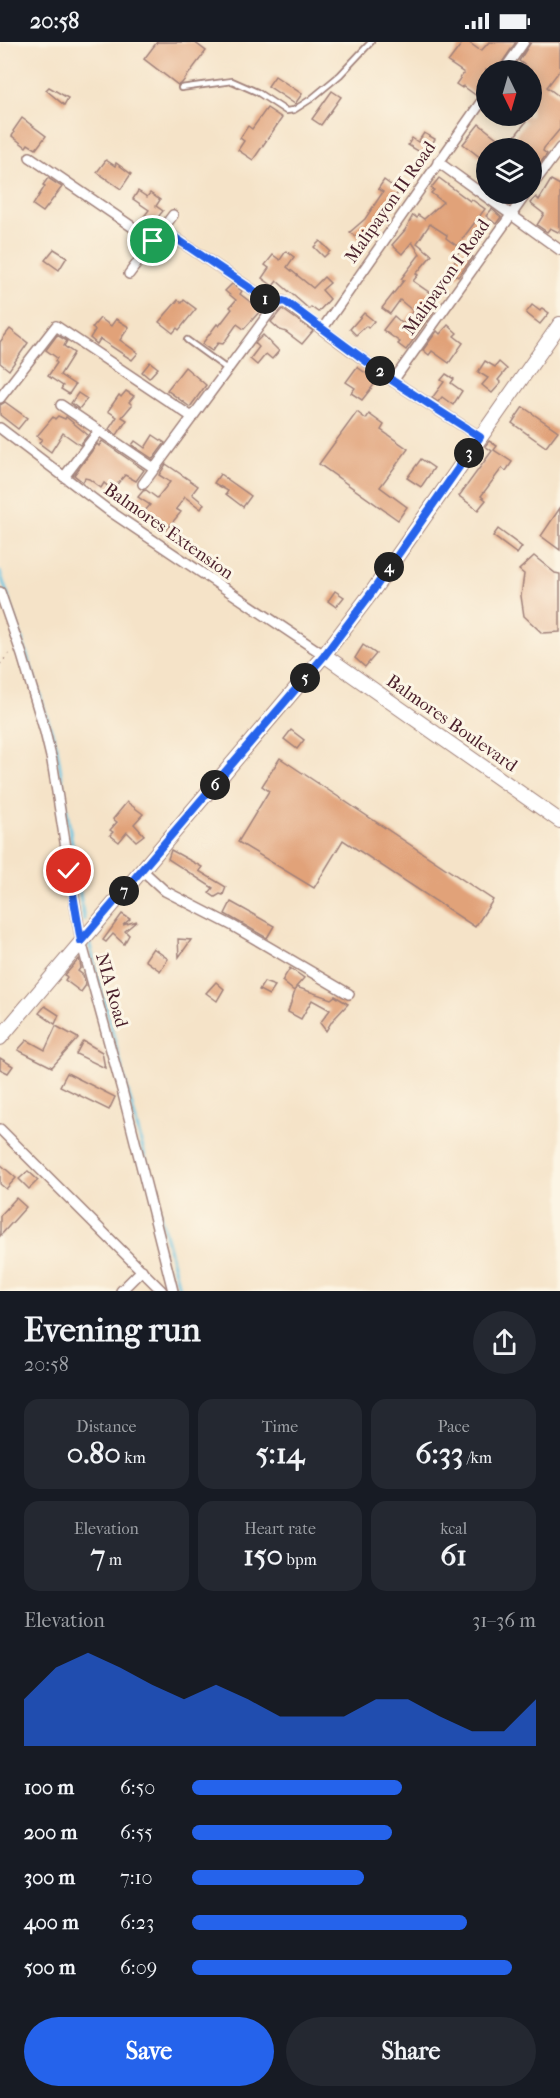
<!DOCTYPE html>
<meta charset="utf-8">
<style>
:root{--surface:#171b24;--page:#242831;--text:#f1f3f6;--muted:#9ea1a6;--accent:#2563eb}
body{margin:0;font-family:"IM FELL French Canon",serif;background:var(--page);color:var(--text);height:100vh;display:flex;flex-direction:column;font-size:22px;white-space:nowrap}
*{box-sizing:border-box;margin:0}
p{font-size:20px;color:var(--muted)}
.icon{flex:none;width:33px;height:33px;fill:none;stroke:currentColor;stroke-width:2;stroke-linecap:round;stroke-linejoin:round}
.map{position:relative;height:1249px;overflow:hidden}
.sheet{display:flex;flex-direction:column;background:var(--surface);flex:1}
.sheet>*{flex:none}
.needle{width:39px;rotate:175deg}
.fabs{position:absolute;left:476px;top:18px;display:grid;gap:12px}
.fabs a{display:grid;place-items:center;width:66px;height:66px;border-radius:50%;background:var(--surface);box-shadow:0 3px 15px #0003;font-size:30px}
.pin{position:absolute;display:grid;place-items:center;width:51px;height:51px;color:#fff;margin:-26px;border:3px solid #fff;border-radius:50%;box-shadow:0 2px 6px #0007}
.km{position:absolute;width:30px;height:30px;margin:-15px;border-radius:50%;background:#222;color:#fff;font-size:16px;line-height:30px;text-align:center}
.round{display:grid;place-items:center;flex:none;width:63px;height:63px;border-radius:32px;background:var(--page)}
.headline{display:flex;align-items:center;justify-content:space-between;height:102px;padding:0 24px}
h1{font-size:33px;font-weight:700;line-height:45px}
.figures{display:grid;grid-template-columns:repeat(3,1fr);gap:9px;height:102px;padding:6px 24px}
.figures div{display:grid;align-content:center;border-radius:15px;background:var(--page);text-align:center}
.figures b{font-size:30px;font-weight:700}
.figures small{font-size:16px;font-weight:400}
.figures p{font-size:16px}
.chart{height:168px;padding:12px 24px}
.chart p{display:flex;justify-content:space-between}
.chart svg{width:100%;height:108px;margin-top:6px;fill:var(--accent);opacity:.7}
.cta{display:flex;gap:12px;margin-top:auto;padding:12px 24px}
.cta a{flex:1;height:69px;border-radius:36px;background:var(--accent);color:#fff;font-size:24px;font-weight:700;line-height:69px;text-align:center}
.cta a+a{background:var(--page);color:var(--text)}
ul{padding:0 24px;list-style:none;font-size:20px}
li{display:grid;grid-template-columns:96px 72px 1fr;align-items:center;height:45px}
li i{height:15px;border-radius:8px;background:var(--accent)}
.status{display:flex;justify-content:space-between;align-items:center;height:42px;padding:0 30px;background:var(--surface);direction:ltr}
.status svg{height:16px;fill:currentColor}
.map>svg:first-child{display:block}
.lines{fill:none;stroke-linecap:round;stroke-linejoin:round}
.stream{stroke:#63c3e2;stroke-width:3}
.building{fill:#e1a279}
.lane-casing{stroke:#a0817a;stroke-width:8}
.street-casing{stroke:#a0817a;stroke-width:12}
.secondary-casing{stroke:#a0817a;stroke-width:16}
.path{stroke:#a0817a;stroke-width:1.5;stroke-dasharray:1.5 4.5;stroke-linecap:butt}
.lane{stroke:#fff;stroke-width:4.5}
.street{stroke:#fff;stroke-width:9}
.secondary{stroke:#fff;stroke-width:14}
.route-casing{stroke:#fff;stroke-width:12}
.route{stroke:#2563eb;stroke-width:8}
.labels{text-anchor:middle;stroke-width:6;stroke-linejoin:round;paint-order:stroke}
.street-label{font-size:18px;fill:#4a1f2b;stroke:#fcf5e5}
</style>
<div class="status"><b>20:58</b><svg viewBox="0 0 49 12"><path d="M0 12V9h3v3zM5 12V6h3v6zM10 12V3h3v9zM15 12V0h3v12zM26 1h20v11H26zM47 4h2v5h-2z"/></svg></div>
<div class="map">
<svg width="560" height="1249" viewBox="0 0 560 1249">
<rect width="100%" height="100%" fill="#fcf5e5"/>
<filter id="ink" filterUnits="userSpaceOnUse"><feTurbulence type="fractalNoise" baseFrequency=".0167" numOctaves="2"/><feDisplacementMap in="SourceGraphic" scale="12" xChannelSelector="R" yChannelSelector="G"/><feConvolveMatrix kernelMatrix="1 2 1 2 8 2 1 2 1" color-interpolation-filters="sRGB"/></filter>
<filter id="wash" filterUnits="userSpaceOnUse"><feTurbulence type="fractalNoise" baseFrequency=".008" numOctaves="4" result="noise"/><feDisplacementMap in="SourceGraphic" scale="24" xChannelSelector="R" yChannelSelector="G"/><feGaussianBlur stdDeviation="1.35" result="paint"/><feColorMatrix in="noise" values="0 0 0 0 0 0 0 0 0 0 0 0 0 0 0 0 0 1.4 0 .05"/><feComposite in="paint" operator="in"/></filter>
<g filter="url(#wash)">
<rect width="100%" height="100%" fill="#f5e3c8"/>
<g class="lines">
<g class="stream">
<polyline points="0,530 57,706 84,878"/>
<polyline points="89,900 180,1249"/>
</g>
</g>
<g id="blocks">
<g class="building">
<polygon points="157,0 194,0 206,9 182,41 178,43 144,17"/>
<polygon points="463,0 468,0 481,9 489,0 516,0 497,28 486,28 486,46 477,54 463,44 462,46 456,42 464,31 448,20"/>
<polygon points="531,0 560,0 560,28 547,45 560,55 560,87 544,106 543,109 547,112 531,134 531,106 486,106 486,120 463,102 479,82 507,104 526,80 517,74 531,74 531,28 519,19"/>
<polygon points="275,34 302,52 295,62 268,44"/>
<polygon points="49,45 68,56 64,63 46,48"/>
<polygon points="332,49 341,55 321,83 312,77"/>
<polygon points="267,66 282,76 253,118 238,108 244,99 240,96 248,84 252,87"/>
<polygon points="22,76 46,94 36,107 28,102 26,105 12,94 14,91 13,89"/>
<polygon points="424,91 435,97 425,113 408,103 412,96 418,100"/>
<polygon points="106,118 115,124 116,121 131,132 121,147 97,130"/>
<polygon points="48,136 62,145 43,170 33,163 45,144 43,143"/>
<polygon points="439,136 470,159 471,157 485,167 457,204 446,196 447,193 430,182 417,201 432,213 416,232 418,233 413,239 433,253 428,260 436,266 406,308 398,302 400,300 383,288 394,274 403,282 413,269 400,258 390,272 382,266 404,238 401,237 420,212 412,200 402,212 392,203 405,188 413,173 417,176 418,173 424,177 443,160 431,151 434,148 431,146"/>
<polygon points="384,138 399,149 395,155 396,157 374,184 377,187 361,199 350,190 365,177 383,150 378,147"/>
<polygon points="551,138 560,143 560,191 550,186 547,190 537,183 544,172 530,161 536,155 539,158"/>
<polygon points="138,149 147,155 150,151 160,158 156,164 163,169 148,187 139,181 149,168 133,157"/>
<polygon points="492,167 501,175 496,182 486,174"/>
<polygon points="320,199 330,209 324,215 314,205"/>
<polygon points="54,207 67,215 59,228 45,218"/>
<polygon points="462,207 473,215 458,235 449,228 456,218 454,216"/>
<polygon points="286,209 294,215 287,225 313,246 324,235 330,241 322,248 330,257 318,270 311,265 309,267 277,239 273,244 262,236 269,226 265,223 273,213 280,218"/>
<polygon points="232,242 242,249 240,252 261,268 244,287 237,282 223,302 218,301 212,309 202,302 217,282 219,284 232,267 230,265 236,258 225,249"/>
<polygon points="178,258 182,261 184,258 196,267 179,288 177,286 173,291 159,280"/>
<polygon points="532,263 540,269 542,266 549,271 540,282 526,271"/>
<polygon points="282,267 313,289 302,302 286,290 280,288 271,280"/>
<polygon points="364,271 374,279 368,286 366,284 356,293 350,287"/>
<polygon points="100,276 111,284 116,277 129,285 120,298 138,311 132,318 100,297 97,302 90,296 95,288 92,286"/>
<polygon points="448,283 457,291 454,294 463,301 449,321 432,309 429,313 423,308 437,289 440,292"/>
<polygon points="10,287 28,301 9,328 0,321 0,300"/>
<polygon points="57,293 67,299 64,304 74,311 60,333 75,343 69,352 61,347 63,344 48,334 57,321 55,319 57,316 46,308"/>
<polygon points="263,293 279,309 272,317 266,312 257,323 250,317 259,305 255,301"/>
<polygon points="485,319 495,325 499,320 507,327 498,338 501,341 492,351 482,343 488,336 478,330"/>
<polygon points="150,320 158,326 149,336 142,330"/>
<polygon points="185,325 206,343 190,365 167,348"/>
<polygon points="357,325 377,339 362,358 351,351 355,346 346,340"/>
<polygon points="446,332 454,337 451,341 462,349 453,363 442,355 438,360 432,356 444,340 441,338"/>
<polygon points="126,349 134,354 129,360 132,363 122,375 127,378 117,393 109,387 117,375 108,369 119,353 121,355"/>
<polygon points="78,351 87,357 79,367 71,361"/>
<polygon points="5,360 27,376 18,387 0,373 0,363"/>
<polygon points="523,365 558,389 546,405 512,381"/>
<polygon points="357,370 366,377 369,372 384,383 381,388 408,407 380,445 407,465 398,478 319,422"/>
<polygon points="58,374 65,377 66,375 88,393 80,403 63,391 51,410 39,401 42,397 37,394 53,375 55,377"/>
<polygon points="153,393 165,401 153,417 132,403 135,399 145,406"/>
<polygon points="102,399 144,428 136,439 125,433 112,448 104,441 101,446 89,437 85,436 83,440 74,433 97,402 99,404"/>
<polygon points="489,399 497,404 494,408 512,420 506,429 502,426 481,454 486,458 478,468 459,454 492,409 485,404"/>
<polygon points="421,417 434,426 421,445 407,436"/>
<polygon points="166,422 198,444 192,452 204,462 201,467 185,455 176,467 181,470 166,488 145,469 150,463 138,455 143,449 146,448 157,456 170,440 159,433"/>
<polygon points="220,432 251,454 243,465 226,452 228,449 214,441"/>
<polygon points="560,466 560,508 541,494"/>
<polygon points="498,487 522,505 517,512 493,494"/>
<polygon points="534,514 555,531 560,532 560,590 542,591 524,574 521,554 524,532 519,528"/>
<polygon points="335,549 344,555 336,565 328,559"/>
<polygon points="363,603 376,612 365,625 355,616"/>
<polygon points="291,688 304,698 297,707 284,697"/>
<polygon points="280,716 493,858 475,885 343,798 314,846 238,800 269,749 262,744"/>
<polygon points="127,760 143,772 134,782 144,793 136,799 127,790 119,800 110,793 113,790 110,788 117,780 113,777"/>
<polygon points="171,808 202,825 199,829 226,845 223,853 220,852 215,855 209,851 213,846 168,817"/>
<polygon points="231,860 274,884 267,896 225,872"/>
<polygon points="122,872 130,877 123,883 137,879 125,889 129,893 124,902 113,892 106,900 103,898"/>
<polygon points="178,897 191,898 179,915"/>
<polygon points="153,906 168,917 160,929 145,918"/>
<polygon points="79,917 81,925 78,929 83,933 86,943 81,950 65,938 67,935 65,933"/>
<polygon points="290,926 304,936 296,945 331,957 335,954 348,962 332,979 326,989 320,981 330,968 312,958 301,977 288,970 296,946 294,949 282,939"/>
<polygon points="216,940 224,947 217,959 206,951"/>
<polygon points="264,940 275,944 269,953 259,948"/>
<polygon points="45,964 59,973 55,982 39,971"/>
<polygon points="56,984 78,996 52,1025 18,1008 27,998 45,1008"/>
<polygon points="83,999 102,1010 105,1026 76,1012"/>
<polygon points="0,1016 13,1024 8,1031 0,1027"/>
<polygon points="67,1031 115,1055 109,1068 60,1044"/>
<polygon points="0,1122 16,1136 6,1147 0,1142"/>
<polygon points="28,1129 38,1138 29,1147 19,1137"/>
<polygon points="16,1156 26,1165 0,1194 0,1174"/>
</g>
</g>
</g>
<g filter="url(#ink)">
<use href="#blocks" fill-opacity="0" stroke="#a0817a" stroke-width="1.5"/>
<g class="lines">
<defs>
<g id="lane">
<polyline points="181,46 232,39 257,50 286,69 294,68 311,57 340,33 371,0"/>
<polyline points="187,298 227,327"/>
</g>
<g id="street">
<polyline points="504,28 524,0"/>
<polyline points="30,115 153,199"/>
<polyline points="438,120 560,208"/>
<polyline points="531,145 560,106"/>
<polyline points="162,187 275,263"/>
<polyline points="129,232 173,173"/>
<polyline points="323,286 486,53"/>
<polyline points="393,339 526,152"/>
<polyline points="0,356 56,284 192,375"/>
<polyline points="61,363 154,426"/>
<polyline points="0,386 108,468 324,613"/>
<polyline points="64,435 99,389"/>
<polyline points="143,442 275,263 283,259 393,339 480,395"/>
<polyline points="0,550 22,613 45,690 52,719 81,899 122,1048 173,1249"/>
<polyline points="142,828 165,849 233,884 349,952"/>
<polyline points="0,1087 162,1249"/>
<polyline points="121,1249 142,1228"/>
</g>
<g id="secondary">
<polyline points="324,613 560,779"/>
<polyline points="0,996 324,613 372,550 560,282"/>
</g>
</defs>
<use href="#lane" class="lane-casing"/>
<use href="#street" class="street-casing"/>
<use href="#secondary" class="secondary-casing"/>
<polyline class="path" points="0,622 11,610"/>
<use href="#lane" class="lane"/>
<use href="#street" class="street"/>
<use href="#secondary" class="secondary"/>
</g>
</g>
<g class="lines" filter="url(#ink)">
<defs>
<polyline id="route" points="69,829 81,899 324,614 372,550 480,395 393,339 286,260 283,259 275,263 162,187 153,199"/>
</defs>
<use href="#route" class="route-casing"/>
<use href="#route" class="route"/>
</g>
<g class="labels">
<g class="street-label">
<text transform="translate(390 160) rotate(-55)" y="6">Malipayon II Road</text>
<text transform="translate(446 235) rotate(-55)" y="6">Malipayon I Road</text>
<text transform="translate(169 489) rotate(35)" y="6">Balmores Extension</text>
<text transform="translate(452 681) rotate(35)" y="6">Balmores Boulevard</text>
<text transform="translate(112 948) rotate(74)" y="6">NIA Road</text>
</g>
</g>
</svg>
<div class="fabs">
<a><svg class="needle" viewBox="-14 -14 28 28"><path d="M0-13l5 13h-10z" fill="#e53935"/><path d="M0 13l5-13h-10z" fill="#9ea1a6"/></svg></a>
<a><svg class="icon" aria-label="layers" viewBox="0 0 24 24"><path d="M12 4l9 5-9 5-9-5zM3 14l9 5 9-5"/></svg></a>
</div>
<div class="pin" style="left:153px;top:199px;background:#1e9e55"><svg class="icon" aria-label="arrive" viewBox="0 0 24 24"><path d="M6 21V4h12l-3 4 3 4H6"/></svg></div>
<div class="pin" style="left:69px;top:829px;background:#d93025"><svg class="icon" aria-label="check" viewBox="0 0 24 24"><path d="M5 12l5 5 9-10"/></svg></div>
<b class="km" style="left:265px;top:257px">1</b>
<b class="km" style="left:380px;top:329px">2</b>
<b class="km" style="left:469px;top:411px">3</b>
<b class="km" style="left:389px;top:525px">4</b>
<b class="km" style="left:305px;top:636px">5</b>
<b class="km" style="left:215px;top:743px">6</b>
<b class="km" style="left:124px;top:849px">7</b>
</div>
<section class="sheet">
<div class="headline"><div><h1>Evening run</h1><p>20:58</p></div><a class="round"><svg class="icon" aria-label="share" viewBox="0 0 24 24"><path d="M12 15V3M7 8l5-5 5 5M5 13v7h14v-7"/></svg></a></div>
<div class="figures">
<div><p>Distance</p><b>0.80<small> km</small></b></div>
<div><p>Time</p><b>5:14</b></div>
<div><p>Pace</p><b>6:33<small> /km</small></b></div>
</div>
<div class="figures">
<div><p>Elevation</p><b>7<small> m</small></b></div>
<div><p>Heart rate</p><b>150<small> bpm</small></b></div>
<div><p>kcal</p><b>61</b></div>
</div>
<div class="chart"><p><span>Elevation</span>31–36 m</p>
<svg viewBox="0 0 160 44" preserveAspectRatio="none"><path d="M0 44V25L10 12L20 6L30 12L40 19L50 25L60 19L70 25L80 32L90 32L100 32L110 25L120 25L130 32L140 38L150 38L160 25V44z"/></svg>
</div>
<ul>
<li><b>100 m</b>6:50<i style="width:61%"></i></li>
<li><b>200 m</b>6:55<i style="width:58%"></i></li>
<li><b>300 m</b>7:10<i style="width:50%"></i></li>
<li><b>400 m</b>6:23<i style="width:80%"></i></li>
<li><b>500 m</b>6:09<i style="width:93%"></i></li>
</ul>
<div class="cta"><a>Save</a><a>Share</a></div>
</section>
